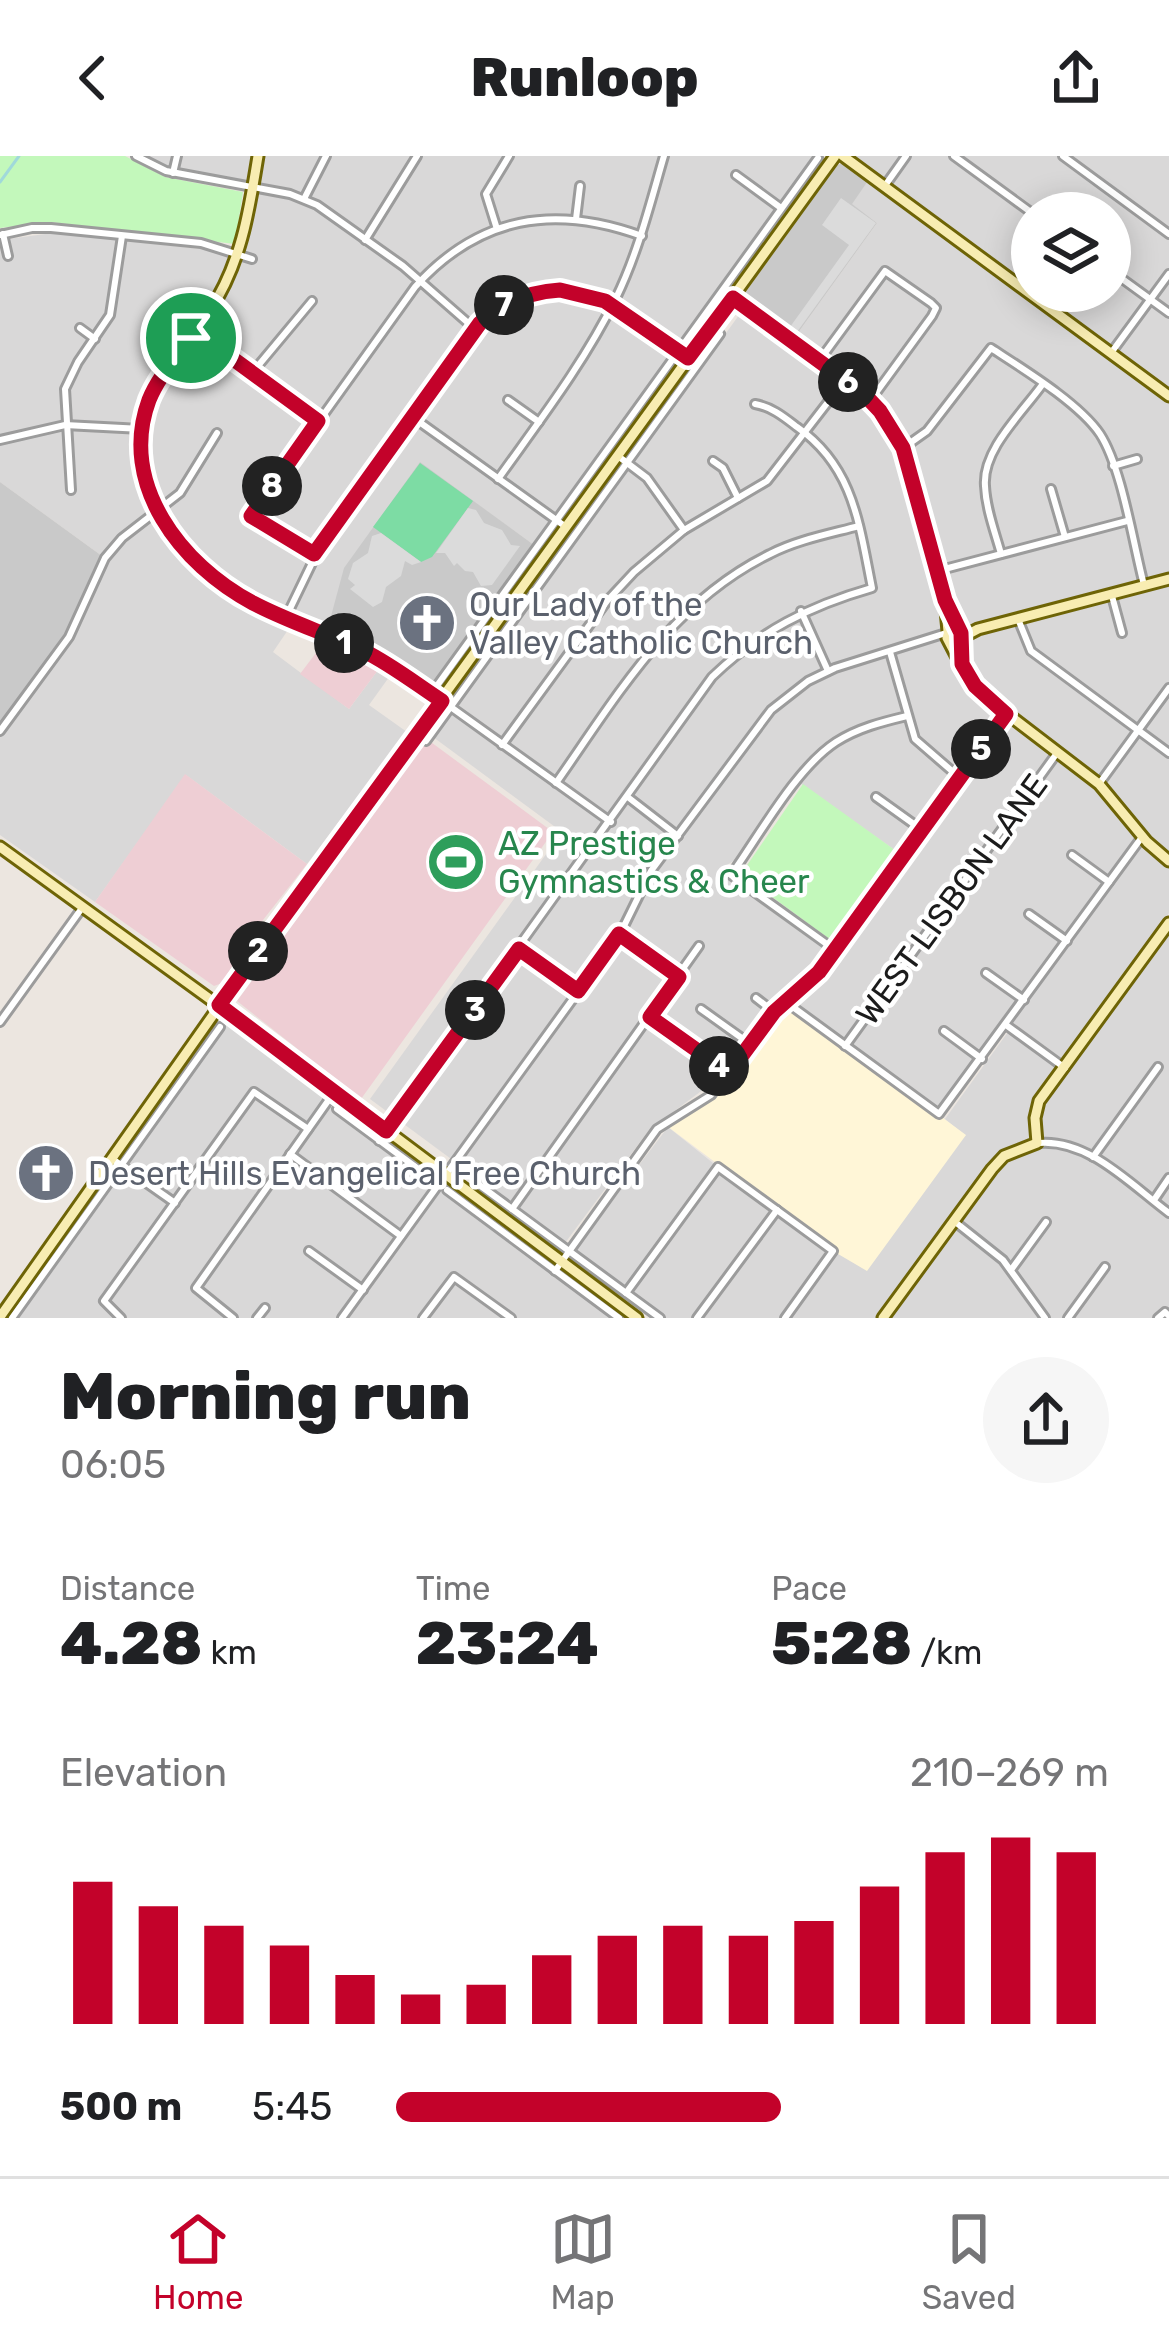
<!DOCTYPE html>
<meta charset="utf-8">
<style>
:root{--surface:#fff;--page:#f6f6f6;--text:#202124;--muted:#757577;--line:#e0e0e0;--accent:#c3022a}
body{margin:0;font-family:Rubik,sans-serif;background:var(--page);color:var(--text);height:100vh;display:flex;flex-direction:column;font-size:45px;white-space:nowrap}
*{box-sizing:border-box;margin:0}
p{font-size:39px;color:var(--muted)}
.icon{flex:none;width:66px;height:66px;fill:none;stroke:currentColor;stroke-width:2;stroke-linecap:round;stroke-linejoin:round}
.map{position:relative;height:1162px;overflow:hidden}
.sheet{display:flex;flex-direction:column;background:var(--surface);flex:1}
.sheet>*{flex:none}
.tools{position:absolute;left:1011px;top:36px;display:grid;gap:24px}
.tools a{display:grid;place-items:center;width:120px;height:120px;border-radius:50%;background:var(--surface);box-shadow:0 6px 30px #0003;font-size:60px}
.pin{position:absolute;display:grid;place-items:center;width:102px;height:102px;color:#fff;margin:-51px;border:6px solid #fff;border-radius:50%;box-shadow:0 3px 12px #0007}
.km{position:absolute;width:60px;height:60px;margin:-30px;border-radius:50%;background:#222;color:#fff;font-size:33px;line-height:60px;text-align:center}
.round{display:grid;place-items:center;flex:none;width:126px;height:126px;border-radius:63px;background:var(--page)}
.summary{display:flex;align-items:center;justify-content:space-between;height:204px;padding:0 60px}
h1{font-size:66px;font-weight:800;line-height:90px}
.figures{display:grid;grid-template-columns:repeat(3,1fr);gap:18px;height:204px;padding:12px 60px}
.figures div{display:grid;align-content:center}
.figures b{font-size:60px;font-weight:800}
.figures small{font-size:33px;font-weight:400}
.figures p{font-size:33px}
.chart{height:336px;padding:24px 60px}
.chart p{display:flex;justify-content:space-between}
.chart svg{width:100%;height:216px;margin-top:12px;stroke:var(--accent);stroke-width:6}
ul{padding:0 60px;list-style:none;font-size:39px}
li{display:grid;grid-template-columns:192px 144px 1fr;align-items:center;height:90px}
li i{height:30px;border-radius:15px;background:var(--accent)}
header{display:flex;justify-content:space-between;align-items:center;height:156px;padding:0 60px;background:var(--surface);font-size:54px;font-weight:800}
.tabs{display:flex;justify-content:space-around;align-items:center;height:168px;border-top:3px solid var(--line);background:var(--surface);font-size:33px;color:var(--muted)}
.tabs a{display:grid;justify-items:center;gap:6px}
.tabs .active{color:var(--accent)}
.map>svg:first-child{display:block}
.residential{fill:#d9d8d8;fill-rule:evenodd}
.commercial{fill:#eeced4}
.education{fill:#fff6d7}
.religious{fill:#c9c9c9}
.park{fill:#c3f8bb}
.pitch{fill:#7ddca4}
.parking{fill:#dbdbdb}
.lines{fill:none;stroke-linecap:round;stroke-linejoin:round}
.stream{stroke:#a0d9da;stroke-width:3}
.street-casing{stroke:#9c9c9c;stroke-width:12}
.secondary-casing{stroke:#6e6406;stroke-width:15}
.street{stroke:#fff;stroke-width:6}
.secondary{stroke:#f8edb2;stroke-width:9}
.route-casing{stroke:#fff;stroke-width:24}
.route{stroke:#c3022a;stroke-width:15}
.labels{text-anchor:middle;stroke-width:9;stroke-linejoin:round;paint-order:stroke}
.worship-label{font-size:33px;fill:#5b616d;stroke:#fff;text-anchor:start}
.leisure-label{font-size:33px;fill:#27864d;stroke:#fff;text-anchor:start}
.street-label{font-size:33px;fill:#1b1b1b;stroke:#fff}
</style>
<header><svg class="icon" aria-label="back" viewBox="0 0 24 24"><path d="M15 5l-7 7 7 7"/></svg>Runloop<svg class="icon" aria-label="share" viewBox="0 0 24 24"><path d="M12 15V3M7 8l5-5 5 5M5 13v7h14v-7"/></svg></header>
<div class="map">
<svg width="1169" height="1162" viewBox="0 0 1169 1162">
<rect width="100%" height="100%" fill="#ece6e0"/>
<g class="residential">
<polygon points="144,0 253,0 246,26 165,11"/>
<polygon points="264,0 816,0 534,389 420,307 327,475 249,439 209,410 159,351 146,308 145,287 154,246 211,162 237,113 250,76"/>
<path d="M856,0h313v757l-105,148 -57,-43 -67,91 -147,-108 15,-22 -34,25 -54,73 -71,53 -84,113 -195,-144 192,-267 -129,-95 309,-426 109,79 23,20 21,30 57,208 17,38 28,33 -98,134 -105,-74 -56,79 -11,7 1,15 102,73 182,-240 -34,-30 -13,-21 -48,-196 -14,-38 -52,-51 -56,-40 82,-114 -26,-19 23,-31zM1032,57h78v78h-78z"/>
<polygon points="53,77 210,94 229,100 230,105 206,151 153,226 137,266 55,266 0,281 0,84"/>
<polygon points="101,272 136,278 137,317 149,355 102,400 0,326 0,289 45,277"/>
<polygon points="149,366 156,367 185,400 226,436 290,471 273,496 349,553 381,510 392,517 369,549 407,576 307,708 186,619 95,746 0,679 0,581 70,485 111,400"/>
<polygon points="1169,777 1169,1162 662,1162 576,1097 575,1093 668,971 718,1011 966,980 945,963 1008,876 1067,917"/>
<polygon points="226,867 322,938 324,946 615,1162 15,1162"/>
</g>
<g class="commercial">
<polygon points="325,485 381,510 349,553 300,518"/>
<polygon points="424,581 553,676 361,943 237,845 398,624"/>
<polygon points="185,618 307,708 249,782 222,827 214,830 95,746"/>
</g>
<polygon class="education" points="786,846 966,979 867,1115 833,1095 663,967 704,944"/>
<g class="religious">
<polygon points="843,7 868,25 852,48 877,67 795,181 747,146 745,137 837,9"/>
<polygon points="420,306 534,389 432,530 383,499 327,475 344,412"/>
<polygon points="0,326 102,400 68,475 0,568"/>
</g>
<g class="park">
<polygon points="0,0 125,0 165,21 243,36 235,88 51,66 0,72"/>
<polygon points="803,628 899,697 832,785 741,718"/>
</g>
<polygon class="pitch" points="420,307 473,345 432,401 421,406 373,371"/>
<g class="parking">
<polygon points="841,42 876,67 797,176 790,171 849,89 822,69"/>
<polygon points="468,352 476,354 484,367 502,374 511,389 520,390 492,429 481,430 473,416 465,415 457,407 454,410 445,397 436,397"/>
<polygon points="381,377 421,406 412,409 405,405 401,420 386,431 382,446 373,451 350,433 355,429 348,423 353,407 368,397 372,380"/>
</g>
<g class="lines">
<polyline class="stream" points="0,26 19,0"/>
<defs>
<g id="street">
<polyline points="136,0 166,15 290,38 317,49 403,110 475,173"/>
<polyline points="954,0 1032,57"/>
<polyline points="1063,0 1169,78"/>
<polyline points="173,17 177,0"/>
<polyline points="736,19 781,52"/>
<polyline points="884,31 906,0"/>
<polyline points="304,43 326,0"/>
<polyline points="576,63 580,30"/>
<polyline points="497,73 486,38 509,0"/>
<polyline points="3,78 8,100"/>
<polyline points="0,79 32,72 51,72 201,87 252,103"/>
<polyline points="365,84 417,0"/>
<polyline points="1110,114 1169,157"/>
<polyline points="515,144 523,163"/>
<polyline points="80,172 95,183"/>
<polyline points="195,175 318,265"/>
<polyline points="1111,197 1169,118"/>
<polyline points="819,205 885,115 931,147 936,152 932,160 870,245"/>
<polyline points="252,217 312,145"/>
<polyline points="508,244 539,266"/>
<polyline points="411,260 566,371"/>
<polyline points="0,284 65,269 142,273"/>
<path d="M903,292l24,-17 64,-83c32,21 88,55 109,86 22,34 33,109 44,151"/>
<polyline points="618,300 647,322 684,374"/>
<polyline points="713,305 723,312 738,342"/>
<polyline points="1113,310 1137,303"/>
<path d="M498,323c42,-59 86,-116 118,-181 22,-45 34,-94 48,-142"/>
<polyline points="1051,333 1065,381"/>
<polyline points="71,334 65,233 78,206 110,159 122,80"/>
<path d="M315,398l-64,-38 164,-229c64,-71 139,-83 227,-51"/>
<path d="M1001,398c-6,-22 -15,-45 -16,-68 -3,-36 37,-73 57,-101"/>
<polyline points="937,415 1127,365"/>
<polyline points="1112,440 1122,477"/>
<polyline points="801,455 828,515"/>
<path d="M286,461l41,-85 143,-197c77,-90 146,-27 219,24"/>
<polyline points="1018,463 1031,495 1169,597"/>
<polyline points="890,496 915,583 960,622"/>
<polyline points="431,538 818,2"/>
<polyline points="448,549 611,666"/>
<polyline points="0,575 69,481 105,402 122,382 180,337 217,277"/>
<polyline points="426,585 720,178 712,170"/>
<polyline points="502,589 607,445 634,416 684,374 767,325 845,224"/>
<path d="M556,627c61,-87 115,-181 214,-229 27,-14 59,-20 89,-28"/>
<polyline points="1099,628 1169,532"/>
<polyline points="876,641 922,674"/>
<polyline points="629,642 678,680"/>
<polyline points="1072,699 1109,726"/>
<polyline points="1029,758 1067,785"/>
<polyline points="619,778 679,821"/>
<polyline points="519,793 578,835"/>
<path d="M835,794l-104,-75c28,-39 65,-107 105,-133 22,-14 46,-20 71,-26"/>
<polyline points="986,817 1024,844"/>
<polyline points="756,842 774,856"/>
<polyline points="786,846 939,958 1142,681"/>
<polyline points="701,853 750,888"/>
<polyline points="650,861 729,917"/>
<polyline points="0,866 82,752"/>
<polyline points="1006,869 1065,912"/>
<polyline points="944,875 982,903"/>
<polyline points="845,890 1057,597"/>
<polyline points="337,953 429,1021"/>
<path d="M379,985l333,-464c48,-46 97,-71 160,-89 -13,-64 -18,-121 -75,-161 -13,-10 -25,-20 -42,-23"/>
<path d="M1038,987c50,-5 93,42 131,70"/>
<polyline points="290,998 401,1080"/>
<polyline points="1093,1001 1158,911"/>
<polyline points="111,1002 175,1047"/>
<polyline points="478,1028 660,1162"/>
<polyline points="447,1034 619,1162"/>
<polyline points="1154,1044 1169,1022"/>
<polyline points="512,1053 699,790"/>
<polyline points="954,1065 1003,1104 1045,1162"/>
<polyline points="309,1095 363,1134"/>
<polyline points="1011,1114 1046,1066"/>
<polyline points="555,1115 657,973 711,939 774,856 819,816 1006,558"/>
<polyline points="626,1137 718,1011 833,1095 785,1162"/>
<polyline points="12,1162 220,871"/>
<polyline points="121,1162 104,1145 254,936 308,973"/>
<polyline points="233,1162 196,1132 335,935"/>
<polyline points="257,1162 265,1152"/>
<polyline points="342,1162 604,800 624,770 651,715 771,554 808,525 835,512 946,477"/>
<polyline points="423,1162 454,1121 511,1162"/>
<polyline points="697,1162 777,1054"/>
<polyline points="1068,1162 1105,1111"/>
<polyline points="1158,1162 1165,1156 1169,1160"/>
</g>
<g id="secondary">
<path d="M258,0c-9,56 -17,108 -49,156 -17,25 -39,48 -54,75 -48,85 25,179 100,217 35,18 74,30 109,48 28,13 53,32 78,49"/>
<polyline points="843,0 1169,240"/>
<polyline points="733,142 864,239 894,274 911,317 945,444 948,475"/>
<polyline points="959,473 950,473 947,482 959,505 984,540 1099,628 1147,686 1169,705"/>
<polyline points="961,482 978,473 1169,423"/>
<polyline points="0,691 265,883 637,1162"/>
<polyline points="0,1161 249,808 835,0"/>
<polyline points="883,1162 992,1013 1004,1000 1037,987 1035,962 1039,945 1169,767"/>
</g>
</defs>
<use href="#street" class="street-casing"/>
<use href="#secondary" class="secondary-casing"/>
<use href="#street" class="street"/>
<use href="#secondary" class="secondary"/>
</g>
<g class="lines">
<defs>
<path id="route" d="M560,134l45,11 83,57 45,-60 131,96 16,17 23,37 42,152 16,33 1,31 13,22 31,28 -187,258 -45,40 -45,61 -79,-56 29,-40 -60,-43 -41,57 -59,-42 -133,182 -167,-126 223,-304c-26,-17 -50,-36 -78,-50 -36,-17 -75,-29 -111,-48 -72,-38 -135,-119 -104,-203 10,-25 31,-47 46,-69l123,90 -67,95 63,38 166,-231c23,-21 49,-31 80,-33z"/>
</defs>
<use href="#route" class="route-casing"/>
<use href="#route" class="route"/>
</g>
<defs>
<symbol id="church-disc" viewBox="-11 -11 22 22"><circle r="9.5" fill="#6b7280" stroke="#fff"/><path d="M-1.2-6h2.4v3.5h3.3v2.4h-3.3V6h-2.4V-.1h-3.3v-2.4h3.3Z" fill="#fff"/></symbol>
<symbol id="stadium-disc" viewBox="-11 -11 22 22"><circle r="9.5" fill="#2e9e5b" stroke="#fff"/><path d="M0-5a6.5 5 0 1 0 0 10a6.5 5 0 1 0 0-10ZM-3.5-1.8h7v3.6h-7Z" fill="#fff"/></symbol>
</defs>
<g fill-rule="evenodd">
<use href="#church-disc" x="394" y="434" width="66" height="66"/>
<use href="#stadium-disc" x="423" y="673" width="66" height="66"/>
<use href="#church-disc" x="13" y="984" width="66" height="66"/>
</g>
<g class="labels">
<g class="worship-label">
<text x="469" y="460">Our Lady of the<tspan x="469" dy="38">Valley Catholic Church</tspan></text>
<text x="88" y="1029">Desert Hills Evangelical Free Church</text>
</g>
<g class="leisure-label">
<text x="498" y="699">AZ Prestige<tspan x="498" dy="38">Gymnastics &amp; Cheer</tspan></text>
</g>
<g class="street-label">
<text transform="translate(951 743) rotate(-54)" y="12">WEST LISBON LANE</text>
</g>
</g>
</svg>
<div class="tools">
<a><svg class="icon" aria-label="layers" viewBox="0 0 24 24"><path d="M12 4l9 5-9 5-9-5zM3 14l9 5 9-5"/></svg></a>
</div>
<div class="pin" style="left:191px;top:182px;background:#1e9e55"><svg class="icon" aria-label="arrive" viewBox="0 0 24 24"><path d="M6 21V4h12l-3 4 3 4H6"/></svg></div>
<b class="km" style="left:344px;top:487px">1</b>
<b class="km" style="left:258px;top:795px">2</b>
<b class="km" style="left:475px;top:854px">3</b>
<b class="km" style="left:719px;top:910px">4</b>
<b class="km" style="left:981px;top:593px">5</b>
<b class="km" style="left:848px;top:226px">6</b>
<b class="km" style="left:504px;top:149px">7</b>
<b class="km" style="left:272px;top:330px">8</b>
</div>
<section class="sheet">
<div class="summary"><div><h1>Morning run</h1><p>06:05</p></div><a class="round"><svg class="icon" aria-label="share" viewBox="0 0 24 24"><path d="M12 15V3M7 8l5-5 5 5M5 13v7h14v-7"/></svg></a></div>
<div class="figures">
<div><p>Distance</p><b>4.28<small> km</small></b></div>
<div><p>Time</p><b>23:24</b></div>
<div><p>Pace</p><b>5:28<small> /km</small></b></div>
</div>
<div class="chart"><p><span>Elevation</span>210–269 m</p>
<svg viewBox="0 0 160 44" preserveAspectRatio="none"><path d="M5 44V15M15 44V20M25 44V24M35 44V28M45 44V34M55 44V38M65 44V36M75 44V30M85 44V26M95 44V24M105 44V26M115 44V23M125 44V16M135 44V9M145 44V6M155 44V9"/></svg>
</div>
<ul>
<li><b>500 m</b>5:45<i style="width:54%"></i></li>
</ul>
</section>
<nav class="tabs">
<a class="active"><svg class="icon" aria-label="home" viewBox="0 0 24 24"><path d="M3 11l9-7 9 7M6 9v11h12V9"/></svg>Home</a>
<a><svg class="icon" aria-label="map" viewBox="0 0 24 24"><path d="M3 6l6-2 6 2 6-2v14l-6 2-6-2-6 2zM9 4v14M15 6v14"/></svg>Map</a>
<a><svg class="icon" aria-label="saved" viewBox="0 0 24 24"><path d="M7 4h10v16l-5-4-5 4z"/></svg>Saved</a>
</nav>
